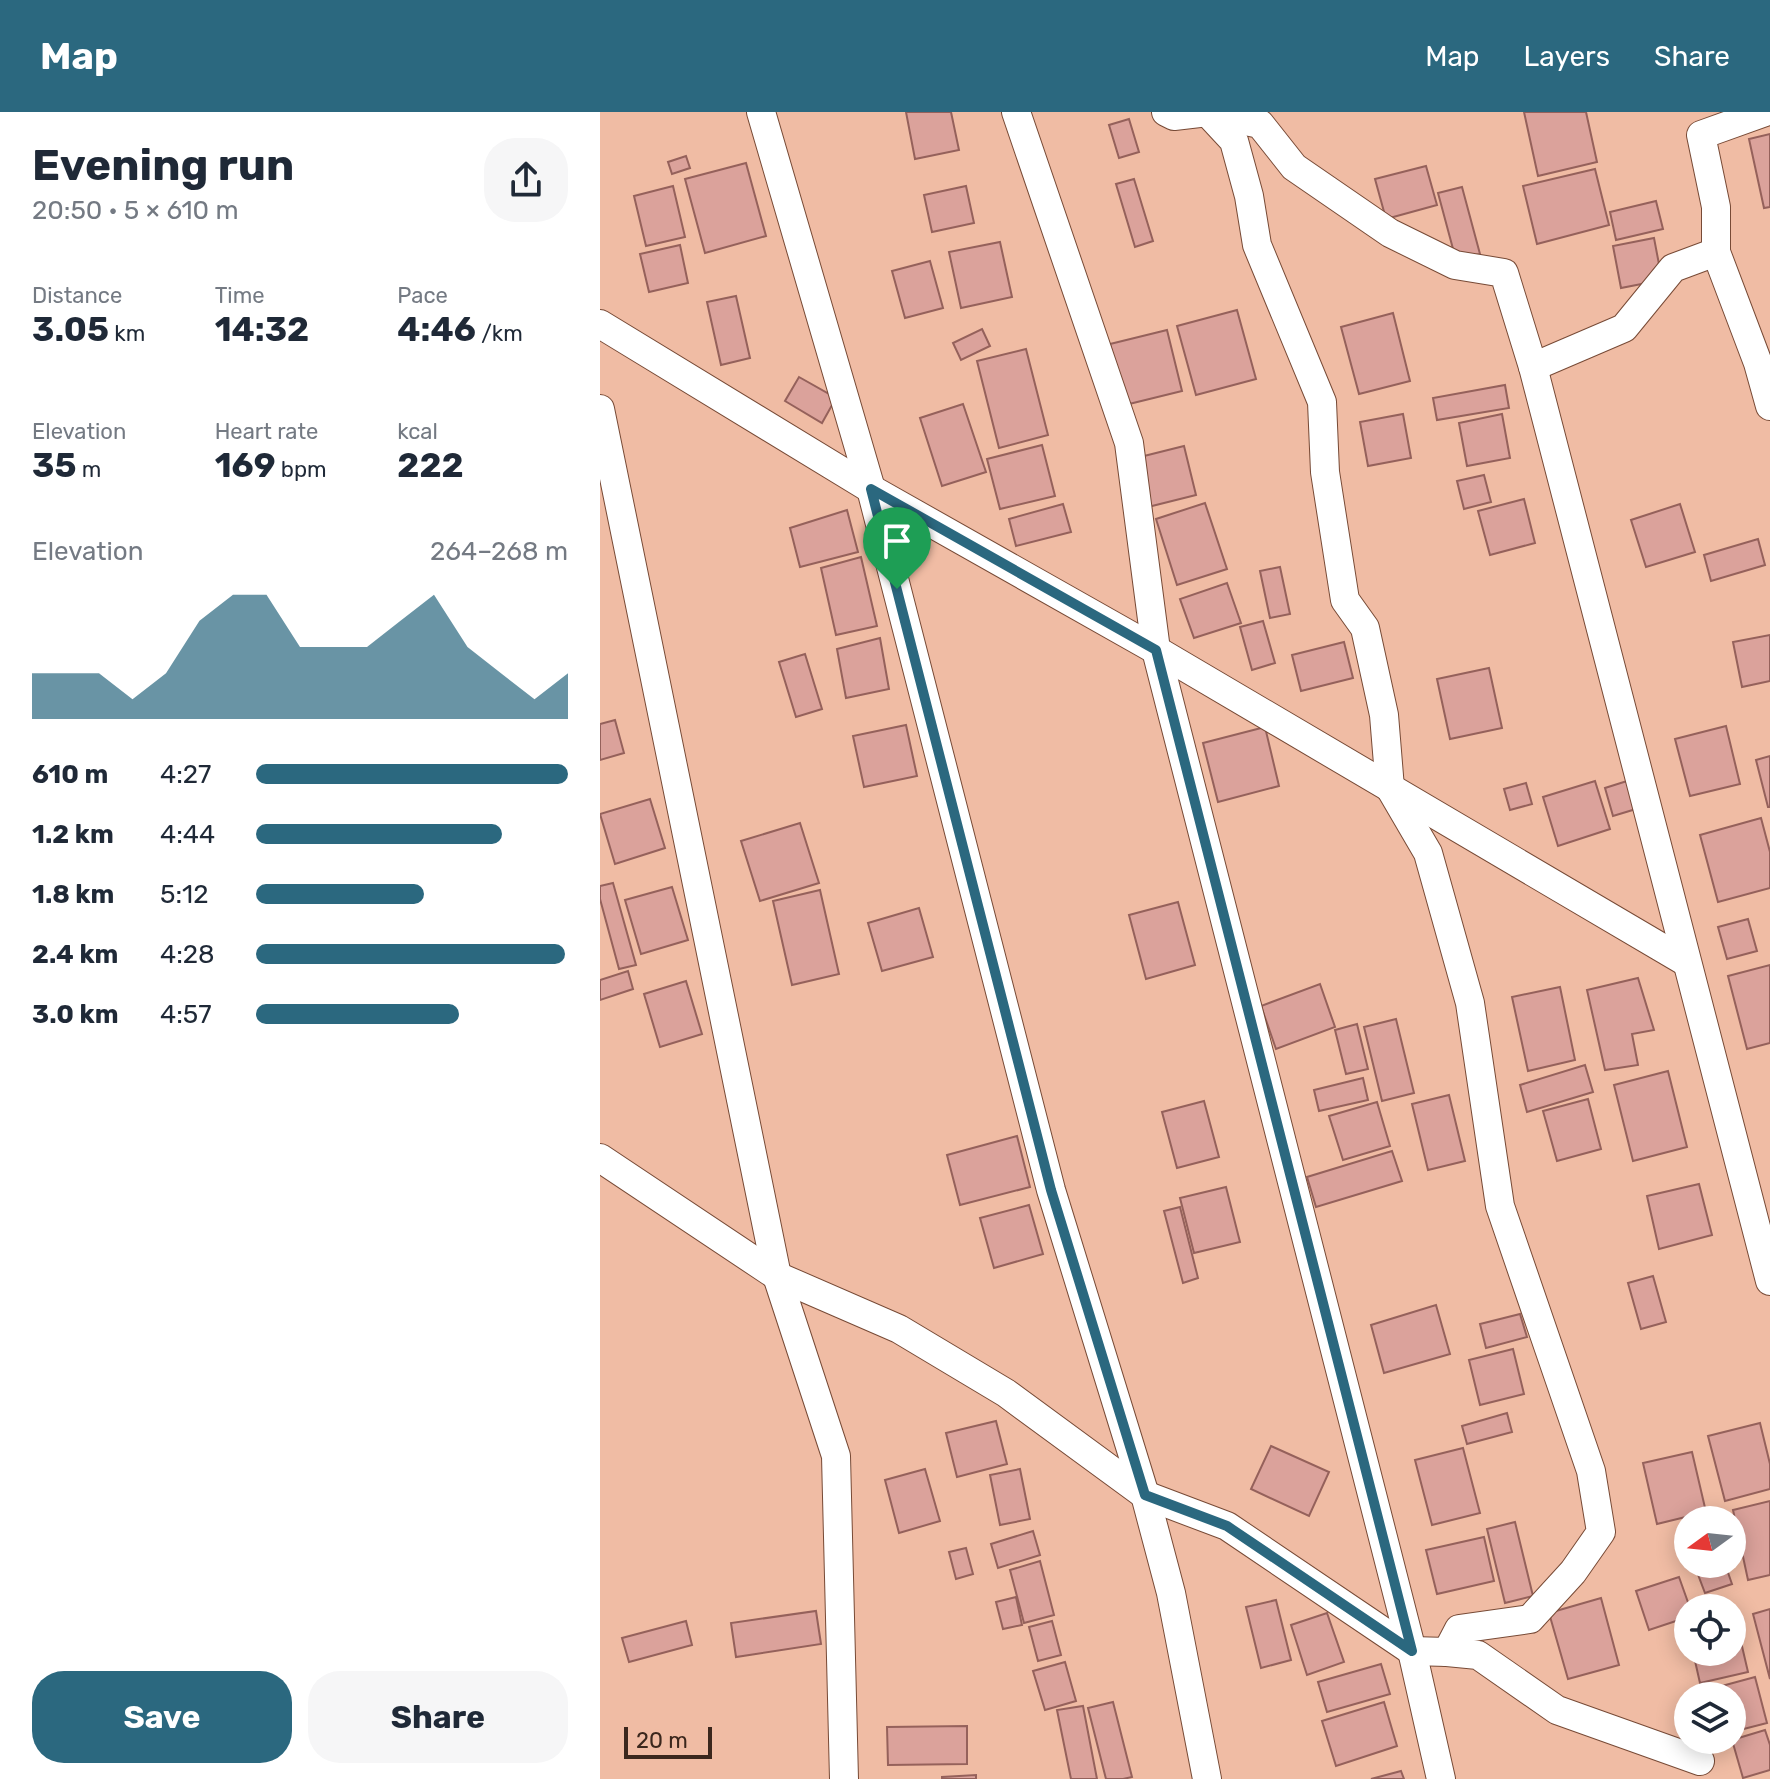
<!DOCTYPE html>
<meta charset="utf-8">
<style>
:root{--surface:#fff;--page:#f6f6f7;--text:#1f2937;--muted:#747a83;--accent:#2b687f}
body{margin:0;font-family:Rubik,sans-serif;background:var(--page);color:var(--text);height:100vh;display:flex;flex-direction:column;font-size:30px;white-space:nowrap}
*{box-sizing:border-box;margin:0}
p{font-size:26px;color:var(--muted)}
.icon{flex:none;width:44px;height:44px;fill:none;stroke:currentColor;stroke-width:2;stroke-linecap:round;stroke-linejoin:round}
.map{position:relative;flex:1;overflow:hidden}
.details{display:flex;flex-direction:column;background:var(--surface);width:600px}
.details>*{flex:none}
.needle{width:52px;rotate:255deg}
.fabs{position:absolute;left:1074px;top:1394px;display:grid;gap:16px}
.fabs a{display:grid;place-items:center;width:72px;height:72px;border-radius:50%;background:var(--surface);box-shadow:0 4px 20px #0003;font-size:40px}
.scale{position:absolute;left:24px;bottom:20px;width:88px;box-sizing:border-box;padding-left:8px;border:4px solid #3b271d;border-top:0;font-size:22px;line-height:28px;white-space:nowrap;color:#3b271d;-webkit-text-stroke:6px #f0bca4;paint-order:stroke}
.pin{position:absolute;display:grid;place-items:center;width:68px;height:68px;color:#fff;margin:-82px -34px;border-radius:50% 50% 50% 0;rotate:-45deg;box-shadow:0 0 8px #0007}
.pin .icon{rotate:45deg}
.round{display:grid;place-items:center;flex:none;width:84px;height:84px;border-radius:32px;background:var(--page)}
.summary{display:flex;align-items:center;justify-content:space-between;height:136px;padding:0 32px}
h1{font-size:44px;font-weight:700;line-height:60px}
.figures{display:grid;grid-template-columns:repeat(3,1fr);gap:12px;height:136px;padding:8px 32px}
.figures div{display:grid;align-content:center}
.figures b{font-size:34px;font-weight:700}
.figures small{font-size:22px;font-weight:400}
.figures p{font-size:22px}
.chart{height:224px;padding:16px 32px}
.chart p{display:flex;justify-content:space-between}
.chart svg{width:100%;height:144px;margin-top:8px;fill:var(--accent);opacity:.7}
.primary-button{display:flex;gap:16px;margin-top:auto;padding:16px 32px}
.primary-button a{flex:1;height:92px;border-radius:32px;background:var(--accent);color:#fff;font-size:32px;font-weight:700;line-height:92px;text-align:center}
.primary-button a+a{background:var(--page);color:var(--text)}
ul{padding:0 32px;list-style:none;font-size:26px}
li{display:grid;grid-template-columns:128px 96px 1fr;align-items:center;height:60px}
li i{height:20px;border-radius:10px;background:var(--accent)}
header{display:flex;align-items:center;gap:48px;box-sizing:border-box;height:112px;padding:0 40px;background:var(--accent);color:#fff}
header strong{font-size:38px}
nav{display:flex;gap:44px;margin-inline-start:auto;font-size:28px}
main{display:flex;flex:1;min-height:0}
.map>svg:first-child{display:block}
.building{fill:#dba29b;stroke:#95615b;stroke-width:2}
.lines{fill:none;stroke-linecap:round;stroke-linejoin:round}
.street-casing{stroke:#774a36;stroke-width:30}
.street{stroke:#fff;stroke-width:28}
.route-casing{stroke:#fff;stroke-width:16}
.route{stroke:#2b687f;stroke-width:10}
</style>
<header>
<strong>Map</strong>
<nav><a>Map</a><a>Layers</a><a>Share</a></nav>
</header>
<main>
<section class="details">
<div class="summary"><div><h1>Evening run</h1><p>20:50 · 5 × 610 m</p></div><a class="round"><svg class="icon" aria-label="share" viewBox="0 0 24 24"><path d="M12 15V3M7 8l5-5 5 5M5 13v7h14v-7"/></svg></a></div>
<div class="figures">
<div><p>Distance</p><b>3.05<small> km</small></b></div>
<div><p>Time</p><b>14:32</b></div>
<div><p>Pace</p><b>4:46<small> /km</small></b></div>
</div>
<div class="figures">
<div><p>Elevation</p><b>35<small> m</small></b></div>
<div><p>Heart rate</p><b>169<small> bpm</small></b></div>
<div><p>kcal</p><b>222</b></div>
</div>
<div class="chart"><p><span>Elevation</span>264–268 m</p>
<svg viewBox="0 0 160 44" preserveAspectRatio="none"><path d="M0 44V30L10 30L20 30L30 38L40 30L50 14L60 6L70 6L80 22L90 22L100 22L110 14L120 6L130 22L140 30L150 38L160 30V44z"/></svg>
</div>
<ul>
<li><b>610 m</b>4:27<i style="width:100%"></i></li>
<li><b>1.2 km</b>4:44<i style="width:79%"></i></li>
<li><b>1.8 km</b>5:12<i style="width:54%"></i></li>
<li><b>2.4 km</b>4:28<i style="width:99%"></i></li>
<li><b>3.0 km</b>4:57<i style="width:65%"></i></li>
</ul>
<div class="primary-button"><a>Save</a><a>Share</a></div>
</section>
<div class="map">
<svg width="1170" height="1667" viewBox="0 0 1170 1667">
<rect width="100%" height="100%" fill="#f0bca4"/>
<g class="building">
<polygon points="306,0 351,0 359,38 315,47"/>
<polygon points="924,0 986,0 997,50 938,64"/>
<polygon points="529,7 539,40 519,46 509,13"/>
<polygon points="1170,22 1170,95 1164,96 1149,27"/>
<polygon points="86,44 90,56 72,62 68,50"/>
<polygon points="146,51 166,124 105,141 85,67"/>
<polygon points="826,54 837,93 786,107 775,67"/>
<polygon points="995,57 1009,113 937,132 923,74"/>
<polygon points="534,67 553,129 535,135 516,72"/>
<polygon points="73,74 85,125 46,134 34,84"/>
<polygon points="366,74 374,111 332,120 324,83"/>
<polygon points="862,75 880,142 856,148 838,81"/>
<polygon points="1056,89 1063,117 1016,128 1010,100"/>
<polygon points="1054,126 1062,168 1021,176 1013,134"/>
<polygon points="400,130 412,185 361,196 349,140"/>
<polygon points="80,133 88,171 49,180 40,142"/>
<polygon points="330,149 343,196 305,206 292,159"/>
<polygon points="136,184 150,246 121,253 107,190"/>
<polygon points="637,198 656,267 596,283 577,214"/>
<polygon points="793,201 810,269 759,282 741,215"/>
<polygon points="382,217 390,234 361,248 353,231"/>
<polygon points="567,218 582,279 525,293 510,232"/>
<polygon points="426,237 448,323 399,336 377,249"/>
<polygon points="199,265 236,286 222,311 185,289"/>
<polygon points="905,273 909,296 837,308 833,286"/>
<polygon points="363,292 386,360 342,374 320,306"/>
<polygon points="803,302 811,346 768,354 760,310"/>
<polygon points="902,302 910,346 867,354 859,311"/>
<polygon points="442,333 455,384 400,397 387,347"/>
<polygon points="584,334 596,383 548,395 536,346"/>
<polygon points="884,363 891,390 864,397 857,369"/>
<polygon points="924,387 935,431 890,443 878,399"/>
<polygon points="605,391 627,457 577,473 556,407"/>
<polygon points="463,392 471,420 416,434 409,407"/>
<polygon points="1080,392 1095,440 1046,455 1031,408"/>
<polygon points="247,398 258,440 200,455 190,416"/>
<polygon points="1158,427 1165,453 1111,469 1104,443"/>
<polygon points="261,445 277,514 236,523 221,456"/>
<polygon points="680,455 690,502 670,506 660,459"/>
<polygon points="627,471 641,511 594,526 580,487"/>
<polygon points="663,509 675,551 652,558 640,515"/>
<polygon points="1170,523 1170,569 1142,575 1133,530"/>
<polygon points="280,526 289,577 246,586 237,537"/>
<polygon points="744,530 753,566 701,579 692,543"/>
<polygon points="205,542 222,597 196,605 179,550"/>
<polygon points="889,556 902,616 850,627 837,567"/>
<polygon points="15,608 24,641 0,648 0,612"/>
<polygon points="306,613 317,664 264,675 253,624"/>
<polygon points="1126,614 1140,672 1090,684 1075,627"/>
<polygon points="665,615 679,674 618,690 603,631"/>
<polygon points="1170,644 1170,695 1168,695 1156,648"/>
<polygon points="995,669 1010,717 958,734 943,685"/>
<polygon points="1027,669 1036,697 1013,704 1005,676"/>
<polygon points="926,671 932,692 910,698 904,677"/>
<polygon points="50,687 65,736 15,752 0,702"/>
<polygon points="1161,706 1170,740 1170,776 1118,790 1100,723"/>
<polygon points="200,711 219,771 160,789 141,729"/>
<polygon points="13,771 36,853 19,857 0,787 0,774"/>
<polygon points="72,775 88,828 41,842 25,788"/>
<polygon points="220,778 239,862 192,873 173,789"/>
<polygon points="578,790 595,853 546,867 529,803"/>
<polygon points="319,796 333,845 282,859 268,811"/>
<polygon points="1148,807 1157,839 1127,847 1118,815"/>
<polygon points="1170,853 1170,931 1147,937 1128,864"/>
<polygon points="28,859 33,877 0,888 0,868"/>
<polygon points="1038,866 1054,918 1032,922 1038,953 1005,958 987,878"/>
<polygon points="86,869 102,922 60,935 44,882"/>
<polygon points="720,872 735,915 676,937 661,894"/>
<polygon points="960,875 975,948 928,959 912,885"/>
<polygon points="796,907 814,981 782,989 764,915"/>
<polygon points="757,912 768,957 746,962 735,918"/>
<polygon points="985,953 993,980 927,1000 920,973"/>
<polygon points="1068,959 1087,1035 1033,1049 1014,973"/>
<polygon points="763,966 768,988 719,999 714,978"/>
<polygon points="849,983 865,1049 828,1058 812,992"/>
<polygon points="988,987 1001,1037 957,1049 943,999"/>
<polygon points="604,989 619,1045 577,1056 562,1000"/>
<polygon points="777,990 790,1034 743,1048 729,1004"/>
<polygon points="417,1024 430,1075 360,1093 347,1043"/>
<polygon points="792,1039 802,1069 716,1095 707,1065"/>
<polygon points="1099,1072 1112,1123 1059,1137 1047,1084"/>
<polygon points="626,1075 640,1130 594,1141 580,1086"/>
<polygon points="429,1093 443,1142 394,1156 380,1106"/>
<polygon points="580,1095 598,1166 583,1171 564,1099"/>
<polygon points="1053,1164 1066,1210 1041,1217 1028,1171"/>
<polygon points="836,1193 850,1242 784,1261 771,1213"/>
<polygon points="920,1202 927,1225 886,1236 880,1212"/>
<polygon points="913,1237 924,1282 880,1293 869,1248"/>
<polygon points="907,1301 912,1320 867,1332 862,1314"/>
<polygon points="396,1309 407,1352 357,1365 346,1321"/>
<polygon points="1160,1311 1170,1352 1170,1377 1125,1389 1108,1324"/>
<polygon points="671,1334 729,1360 709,1404 651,1377"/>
<polygon points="863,1336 880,1401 832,1413 815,1348"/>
<polygon points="1092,1340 1106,1400 1057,1412 1043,1351"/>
<polygon points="325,1357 340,1409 299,1421 285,1368"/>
<polygon points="420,1357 430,1407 400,1413 390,1363"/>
<polygon points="1170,1389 1170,1463 1148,1468 1133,1398"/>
<polygon points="915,1410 933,1484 905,1491 887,1417"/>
<polygon points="433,1419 440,1443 398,1456 391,1432"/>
<polygon points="884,1425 894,1469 837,1482 826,1438"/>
<polygon points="366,1436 373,1462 356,1467 349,1440"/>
<polygon points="440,1449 454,1503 424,1511 410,1458"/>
<polygon points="1094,1452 1125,1452 1132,1472 1105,1481"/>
<polygon points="1079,1465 1090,1496 1088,1496 1088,1505 1049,1518 1036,1479"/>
<polygon points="416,1485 422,1513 403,1517 396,1490"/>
<polygon points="1001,1486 1019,1553 968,1567 949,1501"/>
<polygon points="676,1488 691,1548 661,1556 646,1495"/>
<polygon points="1170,1497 1170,1567 1153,1502"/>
<polygon points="216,1499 221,1532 136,1545 131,1511"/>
<polygon points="1132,1500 1134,1500 1148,1560 1100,1571 1093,1540 1132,1540"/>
<polygon points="727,1501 744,1550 707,1563 691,1513"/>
<polygon points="86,1509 92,1533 29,1550 22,1526"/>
<polygon points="452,1509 461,1543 438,1549 429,1515"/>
<polygon points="465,1550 476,1589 445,1598 433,1559"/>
<polygon points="781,1552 790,1582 727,1600 718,1570"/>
<polygon points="1155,1565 1167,1611 1132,1620 1132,1584 1097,1584 1096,1581"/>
<polygon points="513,1590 532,1665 523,1667 506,1667 488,1596"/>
<polygon points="784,1590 797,1634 736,1654 722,1609"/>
<polygon points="483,1594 497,1667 471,1667 457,1598"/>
<polygon points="367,1614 367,1652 288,1653 287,1615"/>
<polygon points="1165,1618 1170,1633 1170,1658 1143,1666 1132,1628"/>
<polygon points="801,1659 804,1667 771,1667"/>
<polygon points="376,1663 376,1667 342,1667 342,1665"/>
</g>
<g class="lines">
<defs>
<g id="street">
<polyline points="161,0 271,377 451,1078 545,1383 571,1481 607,1667"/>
<polyline points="416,0 529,331 556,538 812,1539 841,1667"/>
<polyline points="566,0 574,4 608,0"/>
<polyline points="608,1 634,29 649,84 657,133 722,290 725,360 745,488 765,516 784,603 790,676 828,741 870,891 900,1094 991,1359 1001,1420 973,1460 930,1507 859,1517 847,1540"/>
<polyline points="608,1 660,12 694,55 790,121 855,153 904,161 933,255 1170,1169"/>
<polyline points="1116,140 1158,251 1170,294"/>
<polyline points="0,212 271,377 556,538 1086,850"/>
<polyline points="933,255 1024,216 1073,156 1116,140 1116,95 1101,23 1165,0"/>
<polyline points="0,297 177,1164 236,1344 244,1667"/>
<polyline points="0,1046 177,1164 299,1217 406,1281 545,1383 627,1414 812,1539 847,1540 878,1543 957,1598 1100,1649"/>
</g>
</defs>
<use href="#street" class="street-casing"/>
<use href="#street" class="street"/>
</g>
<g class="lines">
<defs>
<polygon id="route" points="271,377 556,538 812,1539 627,1414 545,1383 451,1078"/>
</defs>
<use href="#route" class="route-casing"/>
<use href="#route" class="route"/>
</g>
</svg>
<div class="fabs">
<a><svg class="needle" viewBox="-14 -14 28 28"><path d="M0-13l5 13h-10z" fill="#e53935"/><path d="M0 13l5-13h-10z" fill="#747a83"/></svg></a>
<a><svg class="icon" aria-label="locate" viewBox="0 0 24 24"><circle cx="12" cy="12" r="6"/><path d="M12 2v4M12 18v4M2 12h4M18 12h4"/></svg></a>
<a><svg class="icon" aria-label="layers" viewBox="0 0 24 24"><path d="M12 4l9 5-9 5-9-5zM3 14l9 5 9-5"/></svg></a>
</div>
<div class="scale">20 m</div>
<div class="pin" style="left:297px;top:477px;background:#1e9e55"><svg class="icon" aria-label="arrive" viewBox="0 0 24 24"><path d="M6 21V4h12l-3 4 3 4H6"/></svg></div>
</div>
</main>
